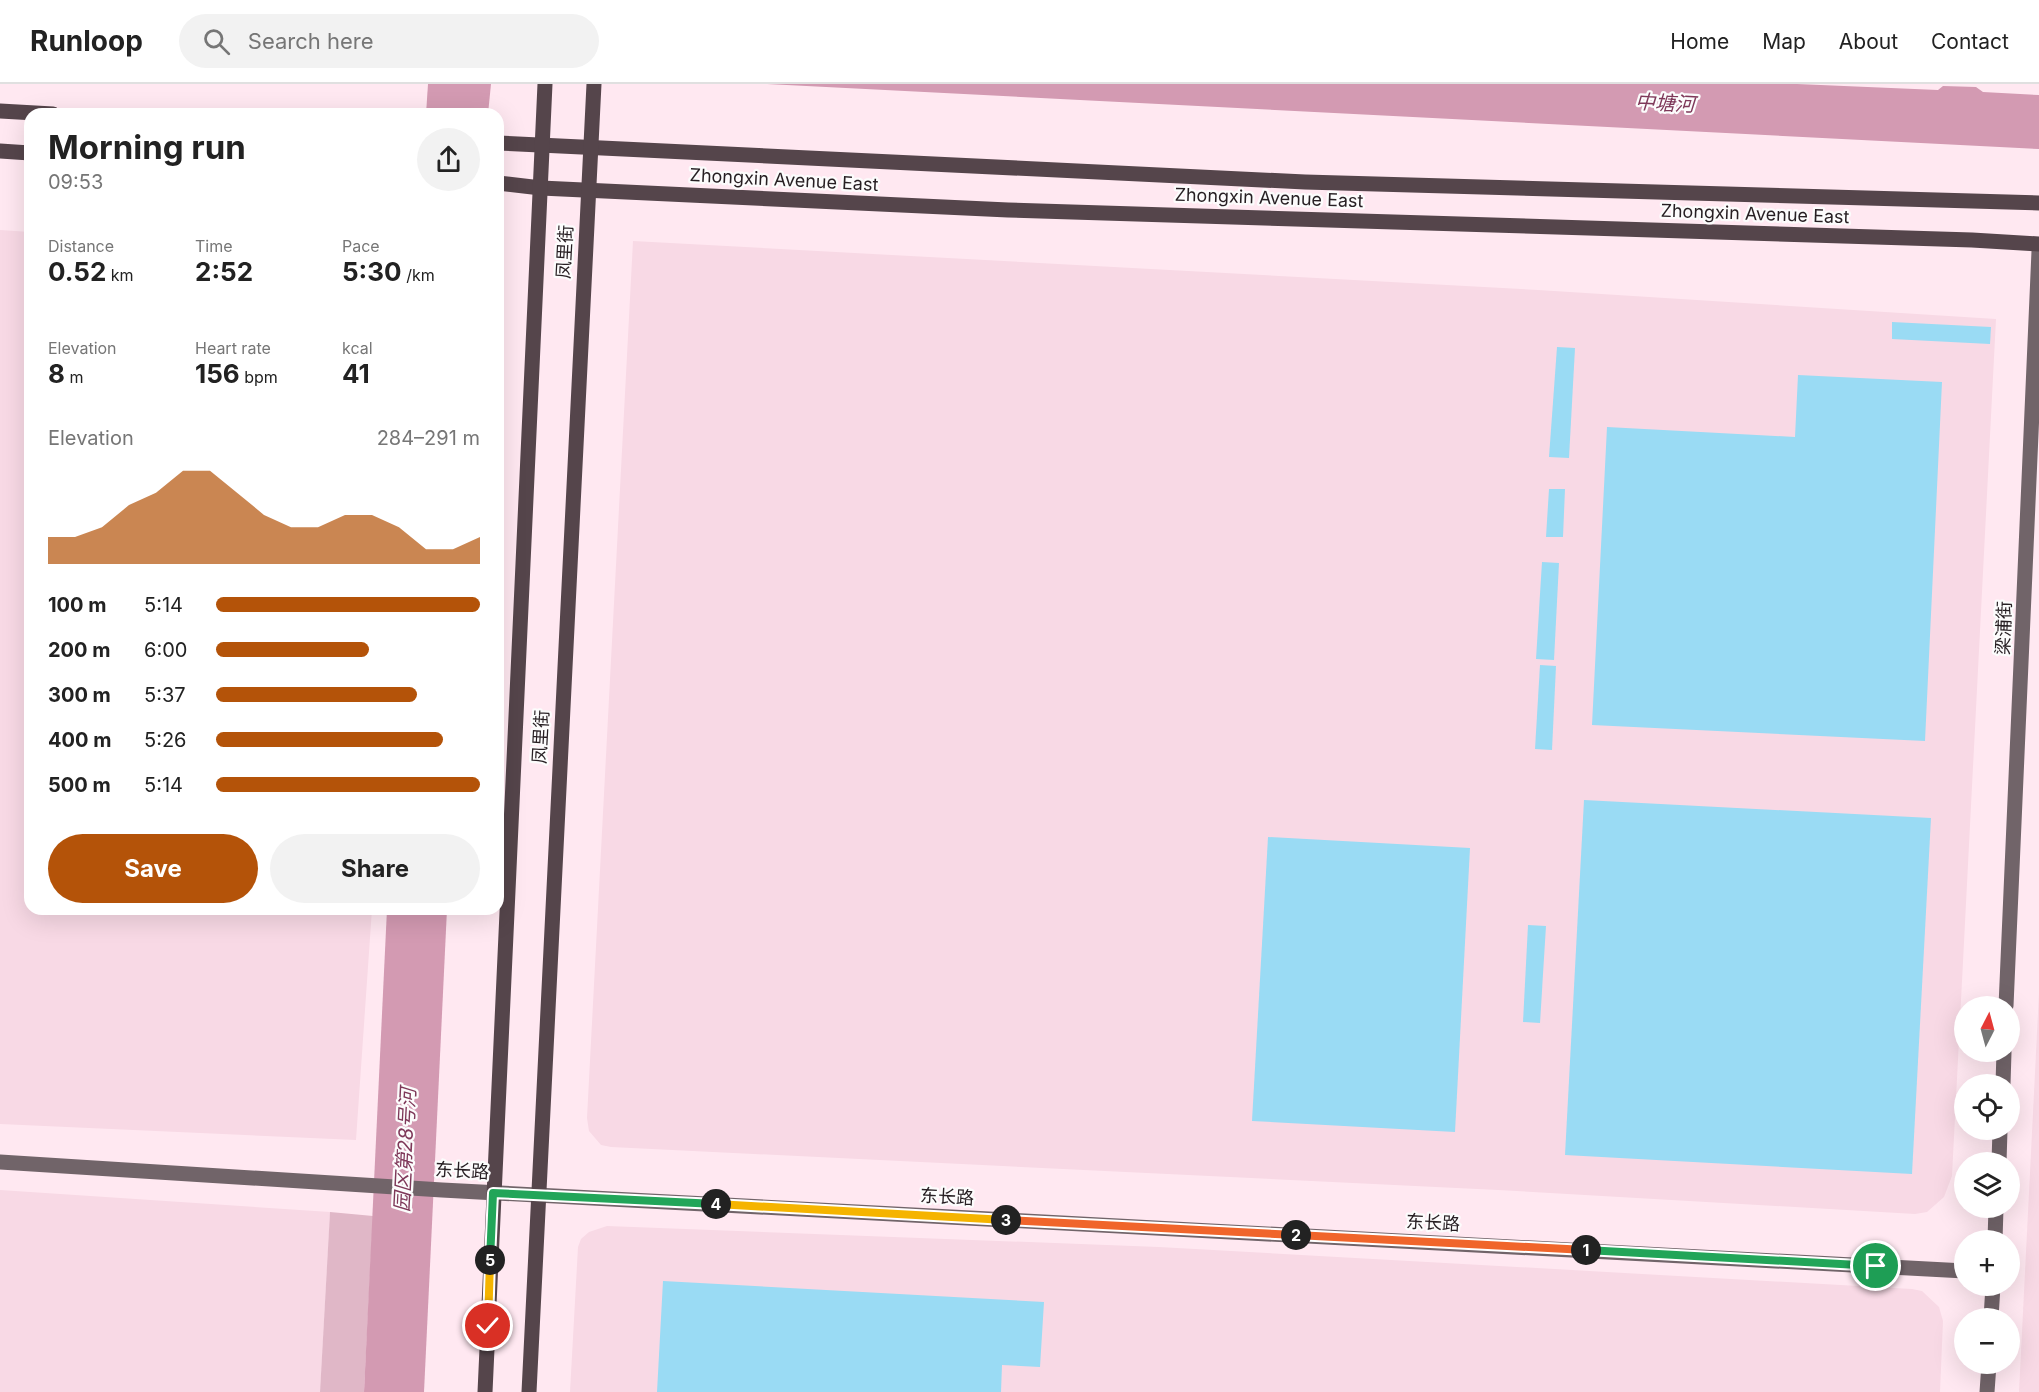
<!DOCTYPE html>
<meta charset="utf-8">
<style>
:root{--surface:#fff;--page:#f2f2f2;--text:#222;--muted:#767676;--line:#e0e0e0;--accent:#b45309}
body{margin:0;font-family:Inter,"Noto Sans SC",sans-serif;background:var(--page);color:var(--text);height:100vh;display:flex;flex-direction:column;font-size:22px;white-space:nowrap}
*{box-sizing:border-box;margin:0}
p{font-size:20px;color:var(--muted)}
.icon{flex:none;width:33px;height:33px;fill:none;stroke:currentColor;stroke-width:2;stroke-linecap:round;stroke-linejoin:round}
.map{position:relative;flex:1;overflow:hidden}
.sheet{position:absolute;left:24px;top:24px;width:480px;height:807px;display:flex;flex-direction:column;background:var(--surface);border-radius:18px;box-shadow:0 6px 24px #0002}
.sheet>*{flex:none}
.needle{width:39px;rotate:6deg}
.controls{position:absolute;left:1954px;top:912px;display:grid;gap:12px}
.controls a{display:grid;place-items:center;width:66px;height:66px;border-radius:50%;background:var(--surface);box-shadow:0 6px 24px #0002;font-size:30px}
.pin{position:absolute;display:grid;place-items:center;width:51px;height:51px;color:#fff;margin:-26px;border:3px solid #fff;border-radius:50%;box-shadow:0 2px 6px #0007}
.km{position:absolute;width:30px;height:30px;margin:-15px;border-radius:50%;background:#222;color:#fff;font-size:16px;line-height:30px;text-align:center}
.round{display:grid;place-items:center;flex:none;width:63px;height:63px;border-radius:32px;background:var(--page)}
.headline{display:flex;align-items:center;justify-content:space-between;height:102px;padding:0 24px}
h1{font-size:33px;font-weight:700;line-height:45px}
.stats{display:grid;grid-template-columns:repeat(3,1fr);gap:9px;height:102px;padding:6px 24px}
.stats div{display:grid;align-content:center}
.stats b{font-size:26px;font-weight:700}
.stats small{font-size:16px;font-weight:400}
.stats p{font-size:16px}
.chart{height:168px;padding:12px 24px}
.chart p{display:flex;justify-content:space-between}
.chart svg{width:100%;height:108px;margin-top:6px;fill:var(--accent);opacity:.7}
.cta{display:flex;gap:12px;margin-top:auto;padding:12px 24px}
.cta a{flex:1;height:69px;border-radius:36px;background:var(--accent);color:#fff;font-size:24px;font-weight:700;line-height:69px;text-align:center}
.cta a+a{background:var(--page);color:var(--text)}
ul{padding:0 24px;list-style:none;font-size:20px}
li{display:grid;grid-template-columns:96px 72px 1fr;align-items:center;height:45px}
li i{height:15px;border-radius:8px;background:var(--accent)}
header{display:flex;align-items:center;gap:36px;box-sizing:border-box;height:84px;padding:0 30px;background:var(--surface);border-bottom:2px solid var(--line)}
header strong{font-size:28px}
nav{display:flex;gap:33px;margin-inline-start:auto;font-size:21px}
.search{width:420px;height:54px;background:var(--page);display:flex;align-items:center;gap:15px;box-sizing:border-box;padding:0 21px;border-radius:33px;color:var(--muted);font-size:22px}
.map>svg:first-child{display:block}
.built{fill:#f8d9e5}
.green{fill:#e0b7c7}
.water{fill:#d39ab2}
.building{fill:#9adbf4}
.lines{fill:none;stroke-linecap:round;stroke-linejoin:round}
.secondary{stroke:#716469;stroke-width:15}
.primary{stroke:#55454b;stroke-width:15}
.split-1-casing{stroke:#fff;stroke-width:12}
.split-2-casing{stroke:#fff;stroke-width:12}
.split-3-casing{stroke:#fff;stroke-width:12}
.split-4-casing{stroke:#fff;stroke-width:12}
.split-5-casing{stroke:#fff;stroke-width:12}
.split-6-casing{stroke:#fff;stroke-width:12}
.split-1{stroke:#22a559;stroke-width:8}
.split-2{stroke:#f0652b;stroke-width:8}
.split-3{stroke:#f0652b;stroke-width:8}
.split-4{stroke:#f5b400;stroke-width:8}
.split-5{stroke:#22a559;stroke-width:8}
.split-6{stroke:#f5b400;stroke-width:8}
.labels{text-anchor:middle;stroke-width:4.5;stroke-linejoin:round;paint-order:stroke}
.street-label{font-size:18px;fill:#271f23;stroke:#fcfcfc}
.water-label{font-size:20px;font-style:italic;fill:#7e3859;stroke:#fcfcfc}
</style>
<header>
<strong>Runloop</strong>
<div class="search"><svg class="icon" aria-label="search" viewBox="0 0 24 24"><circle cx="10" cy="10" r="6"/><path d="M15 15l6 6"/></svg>Search here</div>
<nav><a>Home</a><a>Map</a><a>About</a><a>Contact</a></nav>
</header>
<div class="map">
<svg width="2039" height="1308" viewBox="0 0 2039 1308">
<rect width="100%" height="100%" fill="#ffe8f1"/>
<g class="built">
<polygon points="0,146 30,148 30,825 372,825 356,1056 0,1040"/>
<polygon points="633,157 1538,206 1996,235 1952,1092 1944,1113 1927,1128 1915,1130 1498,1106 611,1063 601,1061 589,1047 587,1034"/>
<polygon points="2039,909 2039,1308 2019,1308"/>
<polygon points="0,1106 330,1128 320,1308 0,1308"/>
<polygon points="607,1142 1159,1163 1912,1205 1922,1207 1939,1223 1943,1237 1940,1308 570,1308 578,1163 581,1155 589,1148"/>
</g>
<polygon class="green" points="330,1128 373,1132 364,1308 320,1308"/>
<g class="water">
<polygon points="428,0 491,0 488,30 426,30"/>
<polygon points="767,0 1797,0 1938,6 1943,2 1976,3 1983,8 2039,11 2039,65"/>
<polygon points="387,825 447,825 424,1308 364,1308"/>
</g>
<g class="building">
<polygon points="1892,238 1991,243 1990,260 1892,255"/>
<polygon points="1557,263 1575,264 1569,374 1549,373"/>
<polygon points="1798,291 1942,298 1925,657 1592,641 1607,343 1795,353"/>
<polygon points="1549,405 1565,405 1563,453 1546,453"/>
<polygon points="1542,478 1559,479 1554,576 1536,575"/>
<polygon points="1540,581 1556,582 1552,666 1535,665"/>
<polygon points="1584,716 1931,734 1912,1090 1565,1071"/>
<polygon points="1268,753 1470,764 1455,1048 1252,1037"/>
<polygon points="1528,841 1546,842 1540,939 1523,938"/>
<polygon points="663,1197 1044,1218 1040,1283 1002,1281 1001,1308 657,1308"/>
</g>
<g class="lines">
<g class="secondary">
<polyline points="2006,922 2039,167"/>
<polyline points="2003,1000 2004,968"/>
<polyline points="0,1078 442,1106 1965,1187"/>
<polyline points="1999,1078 2000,1046"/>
<polyline points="1995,1156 1996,1124"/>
<polyline points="1991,1234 1993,1202"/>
<polyline points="1987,1308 1989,1280"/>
</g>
<g class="primary">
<polyline points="0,27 53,30"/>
<polyline points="498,59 1305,98 2039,119"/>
<polyline points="0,67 30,69"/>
<polyline points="498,99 541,104 1008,126 1972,156 2039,160"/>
<polyline points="485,1308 545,0"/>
<polyline points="529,1308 594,0"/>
</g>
</g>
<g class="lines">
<defs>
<polyline id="split-1" points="1586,1166 1876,1182"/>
<polyline id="split-2" points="1296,1151 1586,1166"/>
<polyline id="split-3" points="1006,1136 1296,1151"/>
<polyline id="split-4" points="716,1120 1006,1136"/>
<polyline id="split-5" points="490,1176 493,1109 716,1120"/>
<polyline id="split-6" points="488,1242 490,1176"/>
</defs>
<use href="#split-1" class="split-1-casing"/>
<use href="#split-2" class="split-2-casing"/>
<use href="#split-3" class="split-3-casing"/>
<use href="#split-4" class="split-4-casing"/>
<use href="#split-5" class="split-5-casing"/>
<use href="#split-6" class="split-6-casing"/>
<use href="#split-1" class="split-1"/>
<use href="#split-2" class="split-2"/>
<use href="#split-3" class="split-3"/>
<use href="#split-4" class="split-4"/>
<use href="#split-5" class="split-5"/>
<use href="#split-6" class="split-6"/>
</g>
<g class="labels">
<g class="street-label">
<text transform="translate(784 96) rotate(3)" y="6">Zhongxin Avenue East</text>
<text transform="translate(1269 114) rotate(2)" y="6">Zhongxin Avenue East</text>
<text transform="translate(1755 130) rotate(2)" y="6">Zhongxin Avenue East</text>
<text transform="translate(565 168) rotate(-87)" y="6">凤里街</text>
<text transform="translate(2004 544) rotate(-88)" y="6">梁浦街</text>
<text transform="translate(541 653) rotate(-87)" y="6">凤里街</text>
<text transform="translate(462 1087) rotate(3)" y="6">东长路</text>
<text transform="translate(947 1113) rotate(3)" y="6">东长路</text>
<text transform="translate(1433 1139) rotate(3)" y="6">东长路</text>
</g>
<g class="water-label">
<text transform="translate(1665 19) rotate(3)" y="7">中塘河</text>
<text transform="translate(405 1066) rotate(-87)" y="7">园区第28号河</text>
</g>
</g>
</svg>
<div class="controls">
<a><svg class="needle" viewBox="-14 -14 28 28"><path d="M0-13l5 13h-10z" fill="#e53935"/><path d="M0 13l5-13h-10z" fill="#767676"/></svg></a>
<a><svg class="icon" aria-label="locate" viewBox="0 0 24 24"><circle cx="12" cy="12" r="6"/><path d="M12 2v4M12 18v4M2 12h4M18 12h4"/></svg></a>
<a><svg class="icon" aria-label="layers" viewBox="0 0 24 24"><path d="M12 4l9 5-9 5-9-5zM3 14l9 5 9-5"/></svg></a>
<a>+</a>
<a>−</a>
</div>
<div class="pin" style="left:1876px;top:1182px;background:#1e9e55"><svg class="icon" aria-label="arrive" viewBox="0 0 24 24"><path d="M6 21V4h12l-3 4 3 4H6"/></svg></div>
<div class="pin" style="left:488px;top:1242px;background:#d93025"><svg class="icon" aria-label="check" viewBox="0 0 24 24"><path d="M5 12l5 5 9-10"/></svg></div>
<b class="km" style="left:1586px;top:1166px">1</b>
<b class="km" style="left:1296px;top:1151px">2</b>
<b class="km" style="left:1006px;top:1136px">3</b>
<b class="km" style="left:716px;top:1120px">4</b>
<b class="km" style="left:490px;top:1176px">5</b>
<section class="sheet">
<div class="headline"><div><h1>Morning run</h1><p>09:53</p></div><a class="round"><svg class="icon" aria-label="share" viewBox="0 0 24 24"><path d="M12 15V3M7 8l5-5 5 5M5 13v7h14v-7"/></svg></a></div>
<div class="stats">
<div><p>Distance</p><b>0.52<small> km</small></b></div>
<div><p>Time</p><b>2:52</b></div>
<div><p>Pace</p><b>5:30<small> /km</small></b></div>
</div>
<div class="stats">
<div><p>Elevation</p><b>8<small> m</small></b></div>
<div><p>Heart rate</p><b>156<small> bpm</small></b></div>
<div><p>kcal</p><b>41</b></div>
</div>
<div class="chart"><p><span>Elevation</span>284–291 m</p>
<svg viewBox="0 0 160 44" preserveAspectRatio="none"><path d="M0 44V33L10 33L20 29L30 20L40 15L50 6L60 6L70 15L80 24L90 29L100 29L110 24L120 24L130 29L140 38L150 38L160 33V44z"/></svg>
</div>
<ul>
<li><b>100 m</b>5:14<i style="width:100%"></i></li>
<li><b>200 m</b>6:00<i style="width:58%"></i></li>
<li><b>300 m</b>5:37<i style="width:76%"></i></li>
<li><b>400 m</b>5:26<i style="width:86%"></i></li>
<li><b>500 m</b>5:14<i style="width:100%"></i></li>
</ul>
<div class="cta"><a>Save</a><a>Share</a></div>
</section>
</div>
